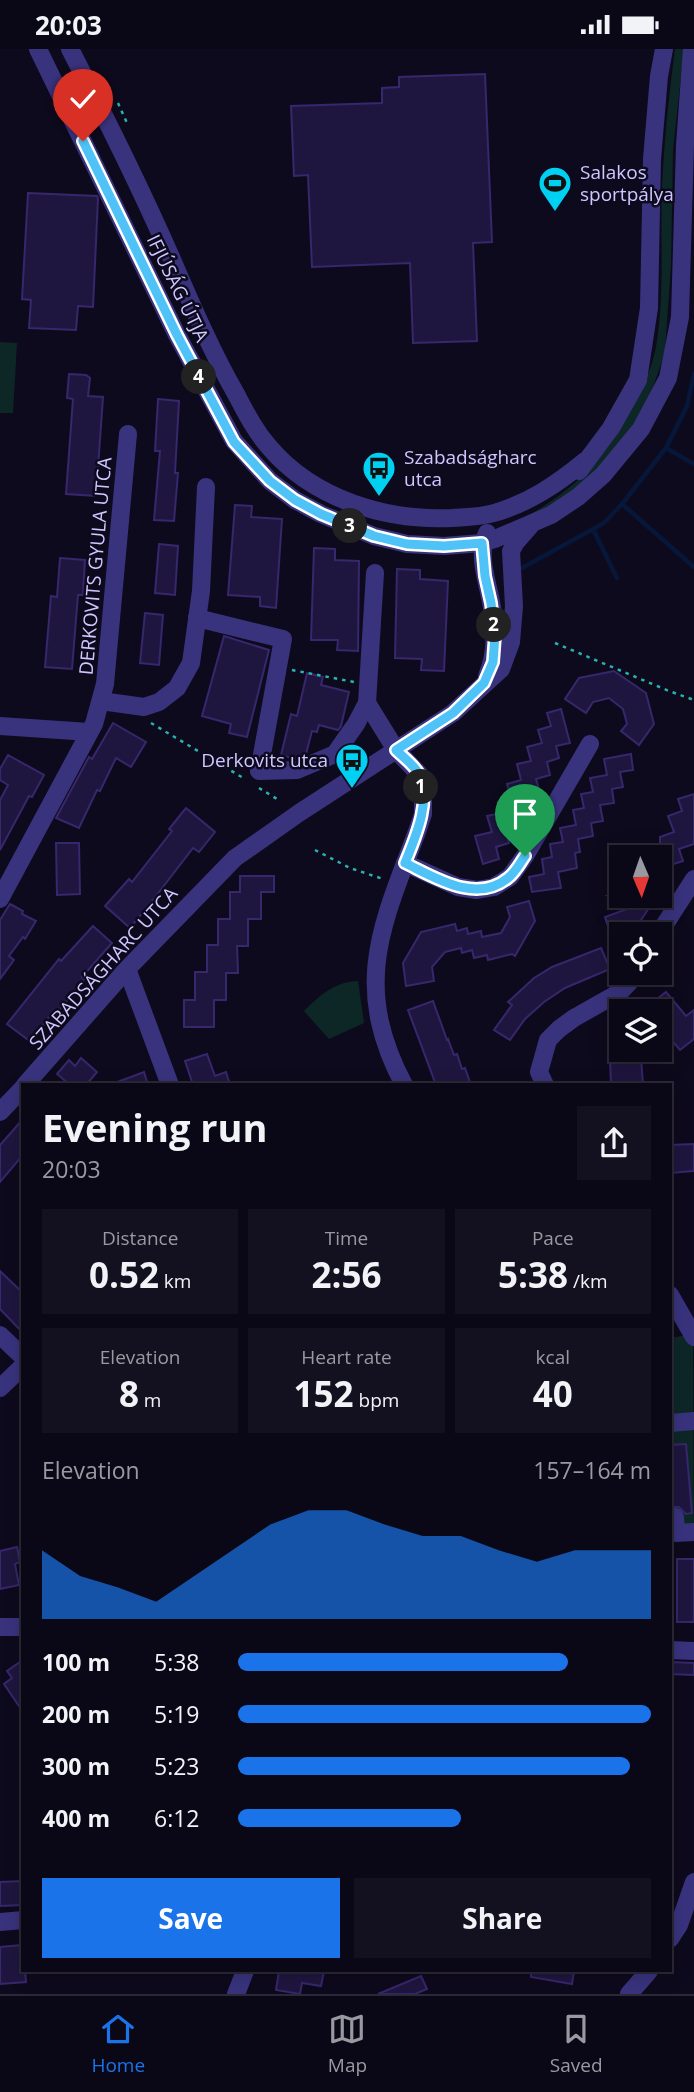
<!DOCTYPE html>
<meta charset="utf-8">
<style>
:root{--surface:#0a0816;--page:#13111f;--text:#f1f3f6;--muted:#999aa1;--line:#2a2935;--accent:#1a73e8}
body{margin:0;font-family:"Open Sans",sans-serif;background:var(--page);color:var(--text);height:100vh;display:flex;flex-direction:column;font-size:26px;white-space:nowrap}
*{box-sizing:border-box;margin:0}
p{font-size:23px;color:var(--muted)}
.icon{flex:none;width:38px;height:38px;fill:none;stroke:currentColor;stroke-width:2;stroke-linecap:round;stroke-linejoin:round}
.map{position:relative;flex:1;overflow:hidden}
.details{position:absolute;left:21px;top:1034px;width:651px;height:889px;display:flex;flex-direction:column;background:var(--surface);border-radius:0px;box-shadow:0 4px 18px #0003,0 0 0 2px var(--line)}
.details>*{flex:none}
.needle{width:46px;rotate:178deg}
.buttons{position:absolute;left:609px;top:796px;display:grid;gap:14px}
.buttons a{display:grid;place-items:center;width:63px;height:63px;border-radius:0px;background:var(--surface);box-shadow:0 4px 18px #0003,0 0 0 2px var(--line);font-size:35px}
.pin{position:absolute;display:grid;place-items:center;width:60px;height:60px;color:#fff;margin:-72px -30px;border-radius:50% 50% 50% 0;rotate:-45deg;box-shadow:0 0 7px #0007}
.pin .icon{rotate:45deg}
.km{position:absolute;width:35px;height:35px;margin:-18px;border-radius:50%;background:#222;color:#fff;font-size:19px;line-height:35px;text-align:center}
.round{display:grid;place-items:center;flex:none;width:74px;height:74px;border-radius:0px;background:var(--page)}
.headline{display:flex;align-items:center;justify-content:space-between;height:119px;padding:0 21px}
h1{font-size:38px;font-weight:700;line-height:52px}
.stats{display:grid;grid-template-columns:repeat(3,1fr);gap:10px;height:119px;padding:7px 21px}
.stats div{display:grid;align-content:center;border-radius:0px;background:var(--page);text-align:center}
.stats b{font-size:35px;font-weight:700}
.stats small{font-size:19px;font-weight:400}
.stats p{font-size:19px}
.chart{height:196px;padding:14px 21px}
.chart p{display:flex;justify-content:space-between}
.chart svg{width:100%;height:126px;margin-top:7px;fill:var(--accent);opacity:.7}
.action{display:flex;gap:14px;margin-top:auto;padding:14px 21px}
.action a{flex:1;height:80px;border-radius:0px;background:var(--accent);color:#fff;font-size:28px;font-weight:700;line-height:80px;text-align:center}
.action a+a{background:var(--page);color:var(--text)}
ul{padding:0 21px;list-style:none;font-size:23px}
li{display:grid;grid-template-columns:112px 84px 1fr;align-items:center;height:52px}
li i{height:18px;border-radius:9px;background:var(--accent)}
.status{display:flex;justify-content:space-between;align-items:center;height:49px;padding:0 35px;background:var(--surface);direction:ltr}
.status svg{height:19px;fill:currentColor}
.tab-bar{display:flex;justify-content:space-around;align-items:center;height:98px;border-top:2px solid var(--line);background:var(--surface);font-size:19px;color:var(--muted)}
.tab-bar a{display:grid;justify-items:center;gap:4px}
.tab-bar .current{color:var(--accent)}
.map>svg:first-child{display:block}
.green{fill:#0d2727}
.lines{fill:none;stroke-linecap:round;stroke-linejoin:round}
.stream{stroke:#06173a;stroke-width:4.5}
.building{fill:#1f163f;stroke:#37276c;stroke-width:2}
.path{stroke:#27b3af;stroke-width:2.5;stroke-dasharray:3.5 5;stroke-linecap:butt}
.minor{stroke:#39337e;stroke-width:18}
.route-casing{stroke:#fff;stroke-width:14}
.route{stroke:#4fc3f7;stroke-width:9}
.labels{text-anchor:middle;stroke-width:5;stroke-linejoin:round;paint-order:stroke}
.poi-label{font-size:19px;fill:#cfc7ff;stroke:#0e0a1d;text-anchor:start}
.street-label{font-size:19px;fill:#cfc7ff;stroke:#0e0a1d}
</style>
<div class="status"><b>20:03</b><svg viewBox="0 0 49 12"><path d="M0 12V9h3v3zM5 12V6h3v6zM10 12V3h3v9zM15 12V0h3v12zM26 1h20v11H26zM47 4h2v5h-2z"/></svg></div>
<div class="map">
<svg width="694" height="1945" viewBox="0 0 694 1945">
<rect width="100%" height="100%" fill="#0e0a1d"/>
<g class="green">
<path d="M675,0h9l-11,101 -2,115 -6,85c-16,63 -57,126 -116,158 -8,4 -17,6 -25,10 50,-28 83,-60 109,-112 10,-19 19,-38 23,-59 9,-53 4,-107 6,-160 2,-46 7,-92 13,-138z"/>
<polygon points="0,293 17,294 13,364 0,364"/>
<path d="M358,932l6,42 -35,16 -25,-28c16,-16 30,-29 54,-30z"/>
<polygon points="693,1285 694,1490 670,1492 670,1289"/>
</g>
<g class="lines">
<g class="stream">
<polyline points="666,399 694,415"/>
<polyline points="622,455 694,518"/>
<polyline points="593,480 617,529"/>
<polyline points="522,519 604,474 622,455 666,399 687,357 694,325"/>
</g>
</g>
<g class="building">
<polygon points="485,25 492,193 473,194 477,292 413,294 410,214 312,218 308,126 294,127 291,57 382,54 382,39 399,38 399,28"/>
<polygon points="28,144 97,147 98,149 93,258 78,257 76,281 29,279 31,251 22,250"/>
<polygon points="69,325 86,326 90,329 88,347 103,348 96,447 66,445 73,350 67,349"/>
<polygon points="158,350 179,352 175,424 178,424 174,472 154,471 160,402 155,402"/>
<polygon points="235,456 252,457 251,468 282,470 276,559 260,557 260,548 228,546"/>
<polygon points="159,495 178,497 175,546 155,544"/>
<polygon points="314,499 335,500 335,511 359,512 358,602 337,601 338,591 311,591"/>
<polygon points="60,509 85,511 83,546 78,546 72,620 45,618 51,547 57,548"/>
<polygon points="397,520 420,521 420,530 448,532 444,622 421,621 422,610 395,609"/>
<polygon points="145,564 163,566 159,616 140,614"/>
<polygon points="224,587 269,601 247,688 229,684 231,675 202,667"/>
<polygon points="614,622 646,644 654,675 639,696 621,682 627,675 623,660 609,649 593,653 586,664 565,650 579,629"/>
<polygon points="307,624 323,628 321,636 349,643 341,677 338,681 319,676 317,683 312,682 306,705 295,710 281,706 291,665 297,667"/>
<polygon points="561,660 570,694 556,697 559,709 547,713 550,726 536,730 540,744 526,747 530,761 516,765 519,779 506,782 509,794 496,798 499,810 483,815 475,787 492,783 487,767 501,764 498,753 511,749 507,735 521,731 517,715 531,712 527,698 542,694 538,681 551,677 547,664"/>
<polygon points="113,674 146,693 131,718 116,709 100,742 97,741 79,779 56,769 89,708 92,710"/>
<polygon points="631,705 633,721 620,723 623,738 612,740 614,754 600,756 603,772 591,774 593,787 578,790 580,803 575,804 577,819 558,823 561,839 532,843 529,828 544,825 542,810 552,808 550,795 563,793 560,779 576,776 573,761 584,759 581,745 593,743 590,729 607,726 604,710"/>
<polygon points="8,706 44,726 32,748 29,747 0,801 0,751 8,736 0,731 0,720"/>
<polygon points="694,745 694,795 679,800 683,812 670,816 671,825 660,842 660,788 674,783 668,767 682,762 678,750"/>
<polygon points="186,759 215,783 199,803 193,799 153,851 130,879 105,857 129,830 132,833 172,782 169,780"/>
<polygon points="56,794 79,794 80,845 57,846"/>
<polygon points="240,827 274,827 274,843 261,843 261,870 248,870 248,897 237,897 238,924 226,924 226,951 214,951 214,978 184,978 184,951 195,951 195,923 207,923 207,896 218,896 218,870 230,870 230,843 240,843"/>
<polygon points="608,847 657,847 631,886 621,886 621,911 619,911 605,868 627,860"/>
<polygon points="529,852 535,872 515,907 512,905 488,911 487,906 474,909 472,901 462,904 461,899 445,903 432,918 434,932 406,937 403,914 421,883 455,875 457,882 467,879 468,885 481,882 482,888 501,884 510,868 507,858"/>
<polygon points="10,855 23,862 22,865 36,872 25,890 23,888 9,907 14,911 0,930 0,871"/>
<polygon points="93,877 112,894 82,928 84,931 57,964 54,961 31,993 7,975 59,910 61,912"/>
<polygon points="601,899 610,920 565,939 544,953 525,970 510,991 494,981 512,956 508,953 534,929 552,918"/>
<polygon points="666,943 686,967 694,961 694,990 680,1001 666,985 660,990 660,962 642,962"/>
<polygon points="433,952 447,991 448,990 454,1006 457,1005 462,1020 465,1019 471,1036 436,1036 408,961"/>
<polygon points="207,1005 215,1027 226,1023 230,1036 193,1036 185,1012"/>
<polygon points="81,1009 97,1023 86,1036 70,1036 57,1025 69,1011 75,1017"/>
<polygon points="641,1009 643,1036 611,1036 610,1010"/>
<polygon points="144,1023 148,1036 113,1036 112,1035"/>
<polygon points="23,1070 23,1106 0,1133 0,1096"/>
<polygon points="694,1095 694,1122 670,1124 670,1096"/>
<polygon points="0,1222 23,1244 23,1284 0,1260"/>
<polygon points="686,1395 692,1464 686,1465 679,1458 670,1458 670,1396"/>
<polygon points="17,1498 20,1513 15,1515 19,1536 0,1540 0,1502"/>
<rect x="677" y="1510" width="17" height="63"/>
<polygon points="23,1611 23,1663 4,1635 12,1629 7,1622"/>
<polygon points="670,1613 694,1614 694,1626 670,1625"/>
<polygon points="22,1832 23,1856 0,1857 0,1833"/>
<polygon points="21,1896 23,1922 25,1922 26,1933 0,1935 0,1898"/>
<polygon points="279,1922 324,1922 321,1937 302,1934 300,1945 276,1941"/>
<polygon points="531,1922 574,1922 572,1935 531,1928"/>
<polygon points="421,1927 427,1940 415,1945 378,1945"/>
</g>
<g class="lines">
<g class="path">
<polyline points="118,54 127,74"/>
<polyline points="555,594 669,642 694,651"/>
<polyline points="292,621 354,633"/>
<polyline points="151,674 245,730"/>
<polyline points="259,739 277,750"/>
<polyline points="315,801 350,819 383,830"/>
</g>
<g class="minor">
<polyline points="38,0 177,286 234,392 270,432 295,451 321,465 374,487 407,495 444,497 482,494 495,490 551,466 578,448 603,426 641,380 668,329 680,268 685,96 692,0"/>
<path d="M70,0c37,71 72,142 104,215 19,44 38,88 62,130 10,19 19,37 34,54 44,51 115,73 182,70 13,-1 29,-1 42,-5 35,-10 63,-29 91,-52"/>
<polyline points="579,422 611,379 638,331 649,259 652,110 659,27 664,0"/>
<polyline points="197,569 283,590 259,722 297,721 335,705 356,675 367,654 375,524"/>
<path d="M487,627c10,-23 9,-49 4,-74 -4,-22 -14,-48 -4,-69"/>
<polyline points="101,652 144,658 159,653 177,639 191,614 201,542 206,438"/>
<path d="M367,654l29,47 23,24 4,22v18l-5,15c-36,96 -67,156 -14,256"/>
<polyline points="0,677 89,683"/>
<polyline points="405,814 458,838 477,841 494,838 510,828 525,807 590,695"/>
<polyline points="0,850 94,675 105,635 128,385"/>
<polyline points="658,886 694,830"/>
<polyline points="127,920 170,1036"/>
<polyline points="25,1036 127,920 235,809 299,764 453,664 501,620 511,593 514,557 511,502 516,493 530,477"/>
<polyline points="545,1036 539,1023 548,991 559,980 574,969 620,943 638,924"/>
<polyline points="0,1063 23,1039"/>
<polyline points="670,1246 694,1288"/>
<polyline points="0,1286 23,1308"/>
<polyline points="0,1339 23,1317"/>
<polyline points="670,1374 694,1372"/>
<polyline points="675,1468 676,1484 694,1483"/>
<polyline points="0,1578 23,1578"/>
<polyline points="670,1601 694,1602"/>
<polyline points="0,1873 23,1871"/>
<polyline points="670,1890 679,1876 694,1833"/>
<polyline points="236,1945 245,1922"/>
<polyline points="629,1945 649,1922"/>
</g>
</g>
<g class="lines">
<defs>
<path id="route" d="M83,92l94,194 57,107 36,39 25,19 26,14 53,22 33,8 37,2 38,-3 3,33 6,27 4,32 -2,27 -9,21 -31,30 -57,37c7,7 18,15 23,24 13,27 -4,64 -14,89 31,15 71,41 103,15 7,-5 12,-15 17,-22"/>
</defs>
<use href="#route" class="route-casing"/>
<use href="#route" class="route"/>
</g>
<defs>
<symbol id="stadium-pin" viewBox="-11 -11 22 30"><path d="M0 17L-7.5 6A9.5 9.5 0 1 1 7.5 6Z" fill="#00d1f2" stroke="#0e0a1d"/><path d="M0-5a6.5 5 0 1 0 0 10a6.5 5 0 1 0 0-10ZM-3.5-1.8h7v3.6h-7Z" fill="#111"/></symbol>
<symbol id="bus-pin" viewBox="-11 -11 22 30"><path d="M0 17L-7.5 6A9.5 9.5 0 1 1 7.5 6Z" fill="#00d1f2" stroke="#0e0a1d"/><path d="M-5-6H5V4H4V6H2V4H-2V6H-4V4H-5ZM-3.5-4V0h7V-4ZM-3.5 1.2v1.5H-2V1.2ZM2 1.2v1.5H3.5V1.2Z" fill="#111"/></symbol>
</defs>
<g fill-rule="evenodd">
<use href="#stadium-pin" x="536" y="115" width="38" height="52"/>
<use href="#bus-pin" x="360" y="400" width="38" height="52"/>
<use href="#bus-pin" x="333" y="692" width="38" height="52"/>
</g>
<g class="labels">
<g class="poi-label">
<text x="580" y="130">Salakos<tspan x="580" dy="22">sportpálya</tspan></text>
<text x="404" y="415">Szabadságharc<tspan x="404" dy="22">utca</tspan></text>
<text x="328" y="718" text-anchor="end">Derkovits utca</text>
</g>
<g class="street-label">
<text transform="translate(178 239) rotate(64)" y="7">IFJÚSÁG ÚTJA</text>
<text transform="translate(95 517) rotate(-85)" y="7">DERKOVITS GYULA UTCA</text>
<text transform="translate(103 919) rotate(-48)" y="7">SZABADSÁGHARC UTCA</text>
</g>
</g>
</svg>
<div class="buttons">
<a><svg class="needle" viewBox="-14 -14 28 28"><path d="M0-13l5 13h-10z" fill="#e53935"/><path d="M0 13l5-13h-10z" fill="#999aa1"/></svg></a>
<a><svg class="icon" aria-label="locate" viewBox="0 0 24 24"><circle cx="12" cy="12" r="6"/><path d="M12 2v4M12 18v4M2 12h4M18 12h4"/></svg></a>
<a><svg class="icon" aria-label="layers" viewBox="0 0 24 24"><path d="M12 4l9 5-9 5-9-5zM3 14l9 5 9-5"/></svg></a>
</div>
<div class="pin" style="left:525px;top:807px;background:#1e9e55"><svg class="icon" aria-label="arrive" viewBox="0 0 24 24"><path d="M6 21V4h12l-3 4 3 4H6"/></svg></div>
<div class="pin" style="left:83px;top:92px;background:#d93025"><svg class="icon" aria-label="check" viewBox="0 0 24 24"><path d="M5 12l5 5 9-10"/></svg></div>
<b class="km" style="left:421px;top:738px">1</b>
<b class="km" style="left:494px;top:576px">2</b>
<b class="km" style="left:350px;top:477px">3</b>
<b class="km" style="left:199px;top:328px">4</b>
<section class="details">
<div class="headline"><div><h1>Evening run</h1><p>20:03</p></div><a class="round"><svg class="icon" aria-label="share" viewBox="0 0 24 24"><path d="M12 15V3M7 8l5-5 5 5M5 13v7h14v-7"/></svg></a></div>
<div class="stats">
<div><p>Distance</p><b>0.52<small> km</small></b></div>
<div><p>Time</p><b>2:56</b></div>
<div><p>Pace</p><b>5:38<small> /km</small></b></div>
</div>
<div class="stats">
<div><p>Elevation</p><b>8<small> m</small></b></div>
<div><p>Heart rate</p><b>152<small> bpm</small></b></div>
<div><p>kcal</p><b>40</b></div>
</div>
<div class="chart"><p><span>Elevation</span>157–164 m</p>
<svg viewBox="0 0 160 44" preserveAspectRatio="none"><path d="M0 44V20L10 29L20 33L30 38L40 29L50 20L60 11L70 6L80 6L90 11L100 15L110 15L120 20L130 24L140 20L150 20L160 20V44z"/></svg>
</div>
<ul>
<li><b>100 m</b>5:38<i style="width:80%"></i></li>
<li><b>200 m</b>5:19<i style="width:100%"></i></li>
<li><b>300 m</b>5:23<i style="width:95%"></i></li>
<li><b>400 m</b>6:12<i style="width:54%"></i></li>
</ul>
<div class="action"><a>Save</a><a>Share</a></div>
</section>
</div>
<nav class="tab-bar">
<a class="current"><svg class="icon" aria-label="home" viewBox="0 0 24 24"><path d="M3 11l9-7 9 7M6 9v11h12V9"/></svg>Home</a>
<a><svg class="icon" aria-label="map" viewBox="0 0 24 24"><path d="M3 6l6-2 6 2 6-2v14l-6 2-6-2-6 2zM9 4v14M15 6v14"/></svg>Map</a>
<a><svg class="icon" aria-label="saved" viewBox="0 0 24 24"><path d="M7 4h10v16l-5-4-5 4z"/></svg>Saved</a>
</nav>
